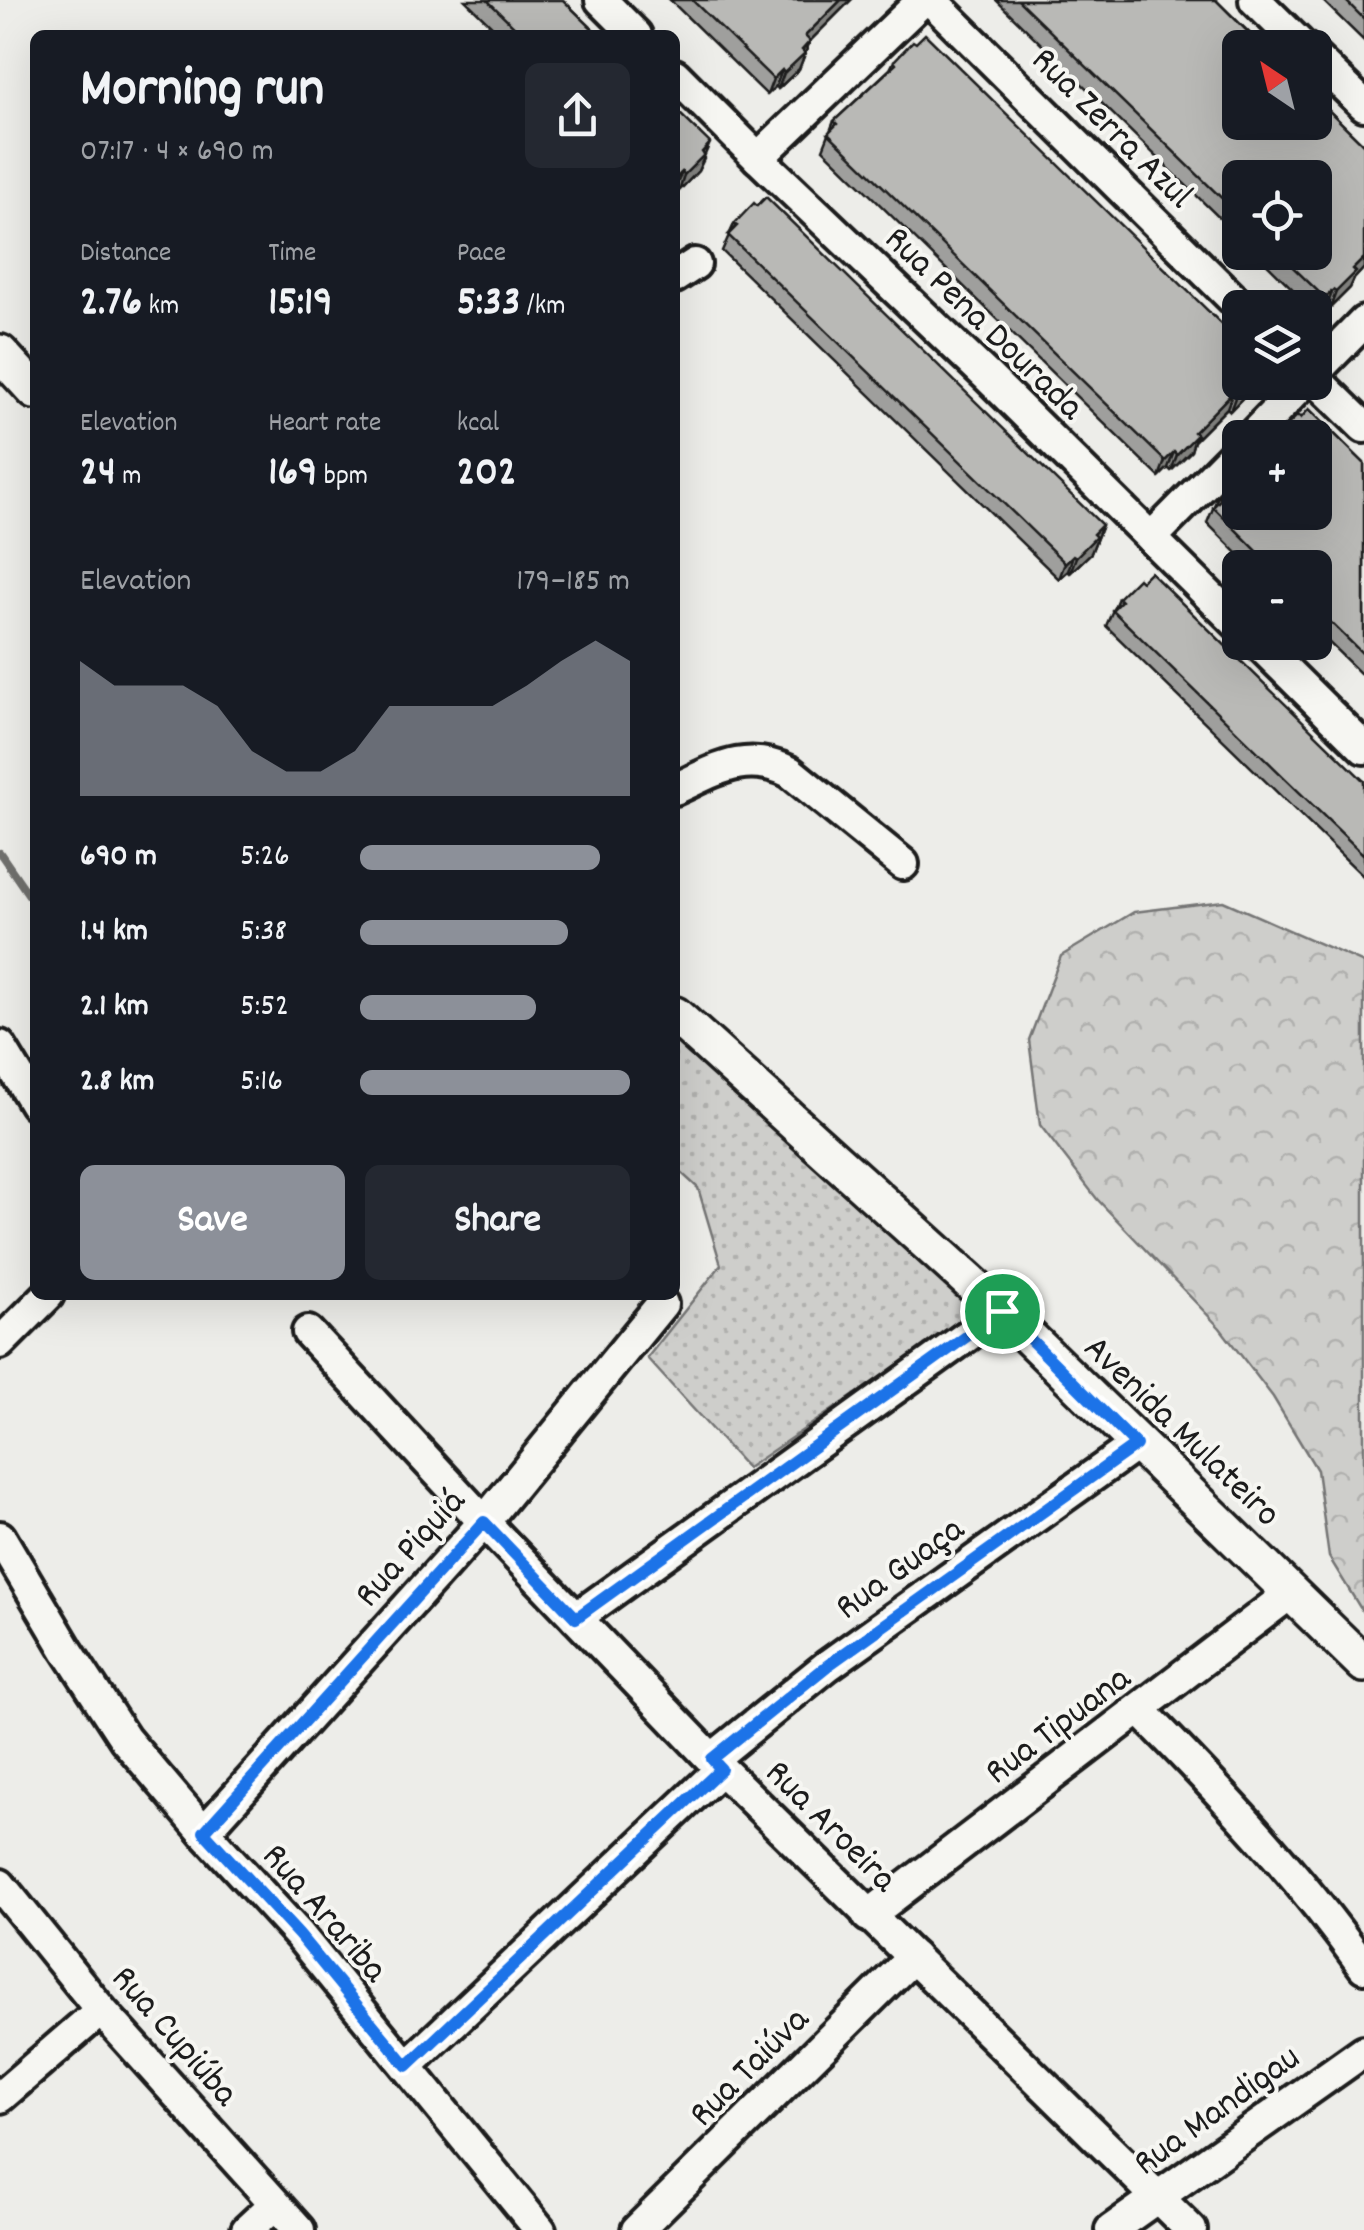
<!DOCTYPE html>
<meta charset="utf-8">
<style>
:root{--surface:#171b24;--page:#242831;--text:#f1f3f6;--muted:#9ea1a6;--accent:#8c9099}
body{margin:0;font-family:Dekko,sans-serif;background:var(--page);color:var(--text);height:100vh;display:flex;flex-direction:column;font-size:38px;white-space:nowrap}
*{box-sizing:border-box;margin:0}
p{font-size:32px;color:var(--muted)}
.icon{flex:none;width:55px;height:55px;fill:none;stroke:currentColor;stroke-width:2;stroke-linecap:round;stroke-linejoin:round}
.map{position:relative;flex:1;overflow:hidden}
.side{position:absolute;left:30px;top:30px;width:650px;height:1270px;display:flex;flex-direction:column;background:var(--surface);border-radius:15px;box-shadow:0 10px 40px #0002}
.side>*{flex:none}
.needle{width:65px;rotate:325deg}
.tools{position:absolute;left:1222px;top:30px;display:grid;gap:20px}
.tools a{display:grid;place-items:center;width:110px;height:110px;border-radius:15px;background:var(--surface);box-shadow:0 10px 40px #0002;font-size:50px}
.pin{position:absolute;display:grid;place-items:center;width:85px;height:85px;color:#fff;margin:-42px;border:5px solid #fff;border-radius:50%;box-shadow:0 2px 10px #0007}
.round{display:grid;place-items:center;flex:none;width:105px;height:105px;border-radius:15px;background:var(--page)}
.head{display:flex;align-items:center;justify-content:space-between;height:170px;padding:0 50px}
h1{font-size:55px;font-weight:800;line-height:75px}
.stats{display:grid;grid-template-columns:repeat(3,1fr);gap:15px;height:170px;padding:10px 50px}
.stats div{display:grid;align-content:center}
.stats b{font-size:42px;font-weight:800}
.stats small{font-size:28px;font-weight:400}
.stats p{font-size:28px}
.chart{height:280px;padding:20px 50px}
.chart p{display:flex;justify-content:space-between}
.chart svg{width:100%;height:180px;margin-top:10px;fill:var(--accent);opacity:.7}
.primary-button{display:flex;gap:20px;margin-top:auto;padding:20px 50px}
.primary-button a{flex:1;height:115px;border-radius:15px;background:var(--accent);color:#fff;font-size:40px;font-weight:800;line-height:115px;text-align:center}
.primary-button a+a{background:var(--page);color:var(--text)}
ul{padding:0 50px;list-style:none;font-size:32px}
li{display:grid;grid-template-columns:160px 120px 1fr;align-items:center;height:75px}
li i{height:25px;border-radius:12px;background:var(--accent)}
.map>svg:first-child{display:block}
.forest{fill:url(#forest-crowns);stroke:#757574;stroke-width:2.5}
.garden{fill:url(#garden-dots);stroke:#757574;stroke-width:2.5}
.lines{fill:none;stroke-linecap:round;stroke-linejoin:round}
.stream{stroke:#6f6f6d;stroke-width:8}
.minor-casing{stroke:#1c1c1c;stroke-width:38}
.tertiary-casing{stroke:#1c1c1c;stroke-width:42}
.minor{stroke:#f6f6f2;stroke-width:30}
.tertiary{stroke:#f6f6f2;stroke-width:35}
.wall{fill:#9f9f9d;stroke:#1c1c1c;stroke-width:2.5}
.shaded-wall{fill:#82827f;stroke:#1c1c1c;stroke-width:2.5}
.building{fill:#b9b9b6;stroke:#1c1c1c;stroke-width:2.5}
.route-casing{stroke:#fff;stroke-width:20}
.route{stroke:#1a73e8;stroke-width:12}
.labels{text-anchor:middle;stroke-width:8;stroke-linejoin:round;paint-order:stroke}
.street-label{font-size:38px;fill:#1c1c1c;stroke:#f6f6f2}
</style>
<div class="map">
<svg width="1364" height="2230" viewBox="0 0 1364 2230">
<defs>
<pattern id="forest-crowns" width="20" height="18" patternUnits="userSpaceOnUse" patternTransform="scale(2.5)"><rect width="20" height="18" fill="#cececb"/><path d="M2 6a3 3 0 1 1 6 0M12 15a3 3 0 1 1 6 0" fill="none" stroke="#b0b0ae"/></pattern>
<pattern id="garden-dots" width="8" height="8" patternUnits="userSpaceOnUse" patternTransform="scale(2.5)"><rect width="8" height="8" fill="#cececb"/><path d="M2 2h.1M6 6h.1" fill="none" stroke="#b0b0ae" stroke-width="1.8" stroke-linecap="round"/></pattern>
</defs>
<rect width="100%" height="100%" fill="#edede9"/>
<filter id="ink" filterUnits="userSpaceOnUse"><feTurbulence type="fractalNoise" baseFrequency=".01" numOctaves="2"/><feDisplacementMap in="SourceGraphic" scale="20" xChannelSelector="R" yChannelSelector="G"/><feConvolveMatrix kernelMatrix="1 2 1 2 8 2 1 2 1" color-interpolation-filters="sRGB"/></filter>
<g filter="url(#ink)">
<polygon class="forest" points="1223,901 1364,963 1364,1614 1329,1557 1317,1470 1273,1397 1220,1328 1097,1199 1040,1125 1029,1040 1061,956 1134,912"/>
<polygon class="garden" points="675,1027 978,1311 747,1468 647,1358 721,1265 698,1188 675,1167"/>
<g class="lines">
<polyline class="stream" points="0,853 35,904"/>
<defs>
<g id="minor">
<polyline points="601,0 636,35"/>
<polyline points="931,0 1242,308"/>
<polyline points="1255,0 1304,48"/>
<polyline points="1315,58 1364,105"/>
<polyline points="675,75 758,158 987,376 1240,626"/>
<polyline points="758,158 923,0"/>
<polyline points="675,277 695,264"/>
<polyline points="1315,372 1364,322"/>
<polyline points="1315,379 1364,427"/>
<polyline points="1250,438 1304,382"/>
<polyline points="1151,538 1240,448"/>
<polyline points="1257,642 1364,748"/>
<path d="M675,789c41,-19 71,-39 115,-17l113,92"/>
<polyline points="0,1046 35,1104"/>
<polyline points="308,1332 484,1522 721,1769 1191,2230"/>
<polyline points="0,1343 48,1295"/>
<polyline points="0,1537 67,1650 125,1739 204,1832 299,1935 540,2230"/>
<polyline points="576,1618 1002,1311"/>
<path d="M1140,1710c80,81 158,164 224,257"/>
<polyline points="712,1759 827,1666 1136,1445"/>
<polyline points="204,1832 484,1522 662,1304"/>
<polyline points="0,1885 101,2010 299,2230"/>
<polyline points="868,1916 1292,1592"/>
<polyline points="407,2066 721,1769"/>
<polyline points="0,2097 101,2010"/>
<polyline points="247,2230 274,2205"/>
<polyline points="637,2230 913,1957"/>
<polyline points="1111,2230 1364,2051"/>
</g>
<g id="tertiary">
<polyline points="0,353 35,391"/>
<polyline points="675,1015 1002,1311 1364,1664"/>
</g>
</defs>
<use href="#minor" class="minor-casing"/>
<use href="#tertiary" class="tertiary-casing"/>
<use href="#minor" class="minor"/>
<use href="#tertiary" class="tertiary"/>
</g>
<g class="wall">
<polygon points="465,0 563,0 599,35 501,35"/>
<polygon points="670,0 851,0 810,41 799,69 778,89 776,86 767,95"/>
<polygon points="996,0 1216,0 1364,145 1364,268 1354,279 1350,288 1330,308 1327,306 1319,314 1315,311 1315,308 1312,308 1255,252 1315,252 1240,178 1240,238"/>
<polygon points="1322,0 1364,0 1364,41"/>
<polygon points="894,61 1250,390 1230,411 1227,408 1194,441 1191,451 1171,471 1168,468 1159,477 823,149 834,121 890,69"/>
<polygon points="675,109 704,159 698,171 679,191 676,188"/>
<polygon points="734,224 1102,525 1091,553 1070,573 1068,571 1059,579 722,251"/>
<polygon points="1309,409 1364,463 1364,677 1315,629 1315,568 1252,568 1207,523 1218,496 1238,475 1240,477 1240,512 1315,512 1315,438 1277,438 1298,415 1301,418"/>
<polygon points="1118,598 1364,781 1364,877 1106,626"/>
</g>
<g class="shaded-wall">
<polygon points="841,0 851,0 799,52 805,36"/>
<polygon points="810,41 799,69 778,89 784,73"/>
<polygon points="782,70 776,86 767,95 773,79"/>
<polygon points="710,143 698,171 679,191 684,175"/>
<polygon points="682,172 675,189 675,179"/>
<polygon points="1364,258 1364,268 1354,279 1350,288 1330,308 1336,292 1353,269"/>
<polygon points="1333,290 1327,306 1319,314 1325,298"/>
<polygon points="1248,382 1253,382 1250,390 1230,411 1236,395"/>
<polygon points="1233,392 1227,408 1194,441 1191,451 1171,471 1177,455 1194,432"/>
<polygon points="1174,452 1168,468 1159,477 1165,461"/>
<polygon points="1102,525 1091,553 1070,573 1076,557 1093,534"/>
<polygon points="1073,555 1068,571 1059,579 1065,563"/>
</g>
<g class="building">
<polygon points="487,0 563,0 599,35 523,35"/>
<polygon points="692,0 841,0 805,36 810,41 802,50 805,53 784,73 782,70 773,79"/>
<polygon points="1018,0 1216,0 1264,48 1240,48 1240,122 1315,122 1315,97 1364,145 1364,258 1353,269 1356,272 1336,292 1333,290 1325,298 1277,252 1315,252 1315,178 1240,178 1240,216"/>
<polygon points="1345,0 1364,0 1364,19"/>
<polygon points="925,34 1240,342 1240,382 1248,382 1236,395 1233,392 1194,432 1197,435 1177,455 1174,452 1165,461 828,133 837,124 834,121 896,64 894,61 913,41 916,43"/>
<polygon points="675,109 710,143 702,152 704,155 684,175 682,172 675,179"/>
<polygon points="766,197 1102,525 1093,534 1096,537 1076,557 1073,555 1065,563 728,235 737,226 734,224 754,203 757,206"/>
<polygon points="1309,409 1364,463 1364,655 1315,607 1315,568 1274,568 1213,507 1221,499 1218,496 1238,475 1240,477 1240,512 1315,512 1315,438 1280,438 1277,435 1298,415 1301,418"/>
<polygon points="1150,572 1364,781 1364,855 1112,610 1121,601 1118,598 1138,578 1141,581"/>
</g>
</g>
<g class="lines" filter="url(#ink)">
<defs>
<polygon id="route" points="1002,1311 1136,1445 827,1666 712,1759 721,1769 407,2066 299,1935 204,1832 484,1522 576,1618"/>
</defs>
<use href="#route" class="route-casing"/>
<use href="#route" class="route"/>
</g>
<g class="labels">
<g class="street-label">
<text transform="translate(1114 126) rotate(45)" y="13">Rua Zerra Azul</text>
<text transform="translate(986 321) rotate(44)" y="13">Rua Pena Dourada</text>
<text transform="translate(1184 1429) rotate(44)" y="13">Avenida Mulateiro</text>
<text transform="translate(408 1546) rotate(-48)" y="13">Rua Piquiá</text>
<text transform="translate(898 1566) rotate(-36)" y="13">Rua Guaça</text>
<text transform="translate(1056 1723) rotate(-37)" y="13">Rua Tipuana</text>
<text transform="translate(833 1824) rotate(45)" y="13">Rua Aroeira</text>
<text transform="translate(327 1911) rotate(49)" y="13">Rua Arariba</text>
<text transform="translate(177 2034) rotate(49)" y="13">Rua Cupiúba</text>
<text transform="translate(747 2065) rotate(-45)" y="13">Rua Taiúva</text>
<text transform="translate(1215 2108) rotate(-36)" y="13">Rua Mandigau</text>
</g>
</g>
</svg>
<div class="tools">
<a><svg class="needle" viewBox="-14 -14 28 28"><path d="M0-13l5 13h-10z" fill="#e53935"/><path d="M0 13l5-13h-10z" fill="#9ea1a6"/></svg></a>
<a><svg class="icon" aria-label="locate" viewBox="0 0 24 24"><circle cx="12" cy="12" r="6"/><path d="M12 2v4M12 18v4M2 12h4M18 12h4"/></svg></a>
<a><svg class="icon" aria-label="layers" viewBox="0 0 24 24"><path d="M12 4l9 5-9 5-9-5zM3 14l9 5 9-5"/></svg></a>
<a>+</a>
<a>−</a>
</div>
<div class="pin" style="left:1002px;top:1311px;background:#1e9e55"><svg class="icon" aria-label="arrive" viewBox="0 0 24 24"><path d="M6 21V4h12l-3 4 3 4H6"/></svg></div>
<section class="side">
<div class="head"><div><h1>Morning run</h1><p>07:17 · 4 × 690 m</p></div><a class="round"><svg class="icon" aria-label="share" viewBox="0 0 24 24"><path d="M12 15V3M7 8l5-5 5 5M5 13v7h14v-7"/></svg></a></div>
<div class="stats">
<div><p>Distance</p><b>2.76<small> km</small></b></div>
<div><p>Time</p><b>15:19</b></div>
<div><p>Pace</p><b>5:33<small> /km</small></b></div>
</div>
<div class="stats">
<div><p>Elevation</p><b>24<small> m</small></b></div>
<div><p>Heart rate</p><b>169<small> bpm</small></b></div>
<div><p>kcal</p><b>202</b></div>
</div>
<div class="chart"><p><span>Elevation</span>179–185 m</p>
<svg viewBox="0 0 160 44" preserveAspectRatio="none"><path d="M0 44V11L10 17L20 17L30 17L40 22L50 33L60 38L70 38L80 33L90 22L100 22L110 22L120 22L130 17L140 11L150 6L160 11V44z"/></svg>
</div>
<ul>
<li><b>690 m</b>5:26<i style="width:89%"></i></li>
<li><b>1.4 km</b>5:38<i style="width:77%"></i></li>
<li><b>2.1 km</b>5:52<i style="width:65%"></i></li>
<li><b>2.8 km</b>5:16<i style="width:100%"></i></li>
</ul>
<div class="primary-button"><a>Save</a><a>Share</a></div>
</section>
</div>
